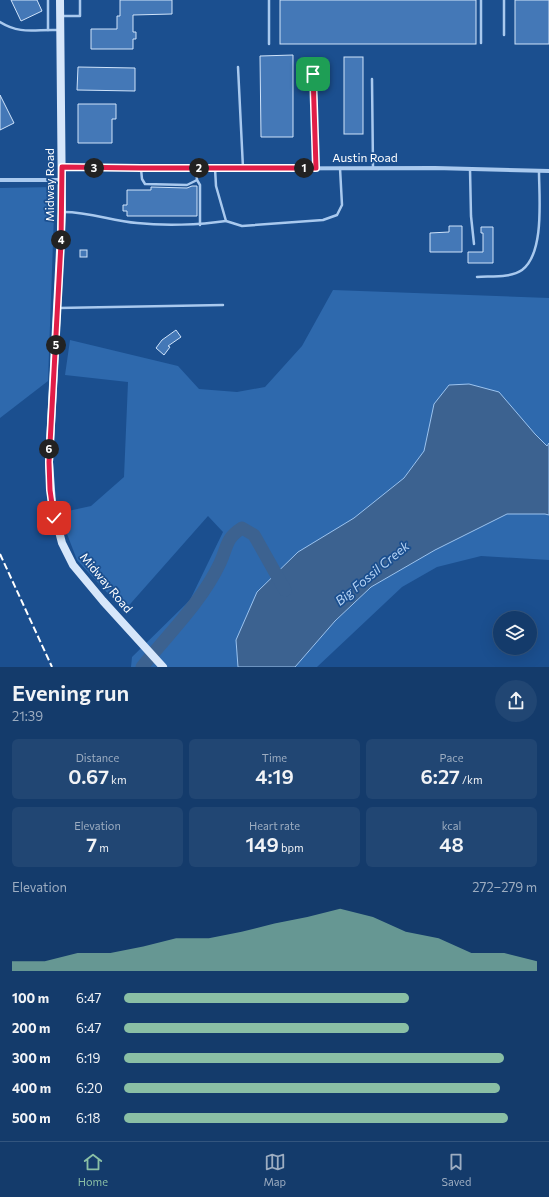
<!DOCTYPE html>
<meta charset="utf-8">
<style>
:root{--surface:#143b6b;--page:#214673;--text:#f1f3f6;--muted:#9dadc1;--line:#33557e;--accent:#8abfa5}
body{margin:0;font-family:Commissioner,sans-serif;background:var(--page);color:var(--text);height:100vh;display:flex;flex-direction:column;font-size:15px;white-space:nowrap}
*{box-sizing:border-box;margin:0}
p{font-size:13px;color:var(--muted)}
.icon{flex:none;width:22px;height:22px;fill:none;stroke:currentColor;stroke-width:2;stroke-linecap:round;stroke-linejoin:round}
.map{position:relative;height:667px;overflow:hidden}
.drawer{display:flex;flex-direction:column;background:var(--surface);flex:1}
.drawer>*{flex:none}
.tools{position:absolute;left:493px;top:611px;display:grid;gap:8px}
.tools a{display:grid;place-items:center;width:44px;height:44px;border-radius:50%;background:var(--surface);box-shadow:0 4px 16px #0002,0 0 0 1px var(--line);font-size:20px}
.pin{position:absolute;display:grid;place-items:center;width:34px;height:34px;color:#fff;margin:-17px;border-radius:8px;box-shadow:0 2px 6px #0006}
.km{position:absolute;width:20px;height:20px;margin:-10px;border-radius:50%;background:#222;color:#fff;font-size:11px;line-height:20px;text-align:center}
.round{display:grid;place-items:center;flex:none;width:42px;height:42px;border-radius:21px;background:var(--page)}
.headline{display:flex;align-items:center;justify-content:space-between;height:68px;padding:0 12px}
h1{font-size:22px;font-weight:600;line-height:30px}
.metrics{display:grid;grid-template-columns:repeat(3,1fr);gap:6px;height:68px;padding:4px 12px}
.metrics div{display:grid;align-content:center;border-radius:6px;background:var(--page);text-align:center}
.metrics b{font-size:20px;font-weight:600}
.metrics small{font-size:11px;font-weight:400}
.metrics p{font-size:11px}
.chart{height:112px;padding:8px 12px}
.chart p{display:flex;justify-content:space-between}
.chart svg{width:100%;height:72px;margin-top:4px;fill:var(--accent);opacity:.7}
ul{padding:0 12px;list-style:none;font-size:13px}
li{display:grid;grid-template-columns:64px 48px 1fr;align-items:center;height:30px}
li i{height:10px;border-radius:5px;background:var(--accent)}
.menu{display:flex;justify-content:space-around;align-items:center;height:56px;border-top:1px solid var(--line);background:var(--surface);font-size:11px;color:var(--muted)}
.menu a{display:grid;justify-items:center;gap:2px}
.menu .current{color:var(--accent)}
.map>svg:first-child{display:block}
.green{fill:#2e69ad}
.water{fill:#3c6290;stroke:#9cc4f0}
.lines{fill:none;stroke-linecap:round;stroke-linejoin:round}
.river{stroke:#3c6290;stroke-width:13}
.building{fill:#4478b7;stroke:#cfe3fa}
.lane{stroke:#a9c9ee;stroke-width:2.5}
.street{stroke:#a9c9ee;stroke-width:4}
.secondary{stroke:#d6e6fa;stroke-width:8}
.rail{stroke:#fff;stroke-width:2;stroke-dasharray:7 3;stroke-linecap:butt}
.route-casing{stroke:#fff;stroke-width:8}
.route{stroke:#e11d48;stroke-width:5}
.labels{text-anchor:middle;stroke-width:3.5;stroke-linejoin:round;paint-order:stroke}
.street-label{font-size:12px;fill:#fff;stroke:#1b4f8f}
.water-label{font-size:13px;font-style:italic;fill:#b5d3f5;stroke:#1b4f8f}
</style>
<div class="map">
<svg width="549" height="667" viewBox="0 0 549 667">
<rect width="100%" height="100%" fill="#1b4f8f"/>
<g class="green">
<polygon points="55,187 48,381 0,418 0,188"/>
<polygon points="333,290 549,298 549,443 547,446 535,434 434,404 424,451 404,478 354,518 236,640 238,667 131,667 132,657 190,600 223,532 208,516 124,611 77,560 59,513 91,506 124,477 128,382 65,375 70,340 178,366 199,389 237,392 265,387 302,346"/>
<polygon points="507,514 545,514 549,515 549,560 481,556 437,567 402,587 317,667 295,667 335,621 371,587 435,550"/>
</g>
<polygon class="water" points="469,384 499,392 535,434 547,446 549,443 549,515 545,514 507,514 435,550 371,587 335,621 295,667 238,667 236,640 257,592 298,552 354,518 404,478 424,451 434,404 449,385"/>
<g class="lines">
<path class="river" d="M142,667c27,-34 59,-64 78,-104 8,-17 5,-24 22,-35l12,7 31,55"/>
</g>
<g class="building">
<polygon points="11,0 37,0 42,11 21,21"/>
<polygon points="120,0 172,0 172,14 133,15 133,32 136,32 136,39 133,39 133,49 91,49 91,29 117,29 117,16 120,16"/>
<rect x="280" y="0" width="196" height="44"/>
<rect x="515" y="0" width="34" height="44"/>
<polygon points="293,55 293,137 261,137 260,56"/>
<rect x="344" y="57" width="19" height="77"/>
<polygon points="78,67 135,68 135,91 77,90"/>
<polygon points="0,95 14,123 0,130"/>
<polygon points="78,104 116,104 116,119 112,119 112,143 78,143"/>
<polygon points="192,186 197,186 197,216 127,216 127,211 123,211 123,205 127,205 127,190 151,190 151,187 187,188"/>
<polygon points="449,226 462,226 462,252 430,252 430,233 449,232"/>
<polygon points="481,227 493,227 493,263 468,263 468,252 483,252 483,233 481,233"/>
<rect x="80" y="250" width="7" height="7"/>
<polygon points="176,330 181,337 168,346 170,347 164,355 156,348 162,340"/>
</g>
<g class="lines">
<g class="lane">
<polyline points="269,0 269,44"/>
<polyline points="481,0 481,43"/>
<polyline points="504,0 504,35"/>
<polyline points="62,16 80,16 80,0"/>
<path d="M0,22c21,13 35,7 58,8"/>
<polyline points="48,30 48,0"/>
<polyline points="238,67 243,168"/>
<polyline points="313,74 315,168"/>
<polyline points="372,79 373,168"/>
<polyline points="215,168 216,186 226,221 242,226 323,220 337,215 342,205 340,168"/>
<polyline points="141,169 142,179 145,184 187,185 197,180"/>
<polyline points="196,169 197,180 200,185 200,225"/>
<polyline points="470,169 471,216 474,244"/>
<path d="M64,212c26,0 48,9 73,11 27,3 62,2 89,-2"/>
<path d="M477,277c14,-1 34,1 45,-7 23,-17 17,-74 17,-99"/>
<polyline points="58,308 223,305"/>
</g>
<g class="street">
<polyline points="62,167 141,169 435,168 549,171"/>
<polyline points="0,180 62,180"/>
</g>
<polyline class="secondary" points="60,0 62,212 49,462 52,504 62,543 73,565 103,601 163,667"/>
<polyline class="rail" points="0,554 52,667"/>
</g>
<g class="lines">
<defs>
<polyline id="route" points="54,518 50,490 49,462 61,243 62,167 141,168 316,168 313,74"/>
</defs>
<use href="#route" class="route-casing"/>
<use href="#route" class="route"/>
</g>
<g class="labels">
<g class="street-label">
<text x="365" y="162">Austin Road</text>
<text transform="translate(50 185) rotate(-90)" y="4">Midway Road</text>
<text transform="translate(106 583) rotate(50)" y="4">Midway Road</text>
</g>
<g class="water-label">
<text transform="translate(372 573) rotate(-40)" y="5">Big Fossil Creek</text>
</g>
</g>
</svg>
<div class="tools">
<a><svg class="icon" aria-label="layers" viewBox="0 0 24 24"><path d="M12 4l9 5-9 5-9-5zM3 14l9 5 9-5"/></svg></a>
</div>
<div class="pin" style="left:313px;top:74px;background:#1e9e55"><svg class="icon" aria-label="arrive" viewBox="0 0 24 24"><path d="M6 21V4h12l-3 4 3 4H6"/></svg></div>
<div class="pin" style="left:54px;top:518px;background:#d93025"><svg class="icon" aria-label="check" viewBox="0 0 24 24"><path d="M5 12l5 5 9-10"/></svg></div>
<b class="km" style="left:304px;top:168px">1</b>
<b class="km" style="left:199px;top:168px">2</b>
<b class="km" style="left:94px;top:168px">3</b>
<b class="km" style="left:61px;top:240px">4</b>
<b class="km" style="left:56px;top:345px">5</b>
<b class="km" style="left:49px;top:449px">6</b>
</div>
<section class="drawer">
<div class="headline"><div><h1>Evening run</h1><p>21:39</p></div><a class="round"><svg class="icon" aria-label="share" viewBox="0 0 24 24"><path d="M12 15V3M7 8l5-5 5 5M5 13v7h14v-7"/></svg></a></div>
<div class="metrics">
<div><p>Distance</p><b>0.67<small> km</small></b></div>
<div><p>Time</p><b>4:19</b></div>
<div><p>Pace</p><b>6:27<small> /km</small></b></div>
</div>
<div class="metrics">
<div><p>Elevation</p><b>7<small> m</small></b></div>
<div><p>Heart rate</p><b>149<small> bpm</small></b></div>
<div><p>kcal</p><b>48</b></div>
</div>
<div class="chart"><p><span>Elevation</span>272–279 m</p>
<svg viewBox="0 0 160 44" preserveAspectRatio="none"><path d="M0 44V38L10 38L20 33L30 33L40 29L50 24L60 24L70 20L80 15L90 11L100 6L110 11L120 20L130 24L140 33L150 33L160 38V44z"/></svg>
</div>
<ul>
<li><b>100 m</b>6:47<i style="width:69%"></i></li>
<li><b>200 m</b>6:47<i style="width:69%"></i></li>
<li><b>300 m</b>6:19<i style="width:92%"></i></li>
<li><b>400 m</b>6:20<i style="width:91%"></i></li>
<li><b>500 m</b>6:18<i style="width:93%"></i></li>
</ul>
</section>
<nav class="menu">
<a class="current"><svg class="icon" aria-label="home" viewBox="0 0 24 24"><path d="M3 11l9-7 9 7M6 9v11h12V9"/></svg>Home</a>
<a><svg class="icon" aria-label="map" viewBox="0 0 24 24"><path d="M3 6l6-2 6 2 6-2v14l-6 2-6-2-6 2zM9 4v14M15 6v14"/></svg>Map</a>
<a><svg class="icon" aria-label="saved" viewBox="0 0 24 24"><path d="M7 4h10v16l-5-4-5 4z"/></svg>Saved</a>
</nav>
